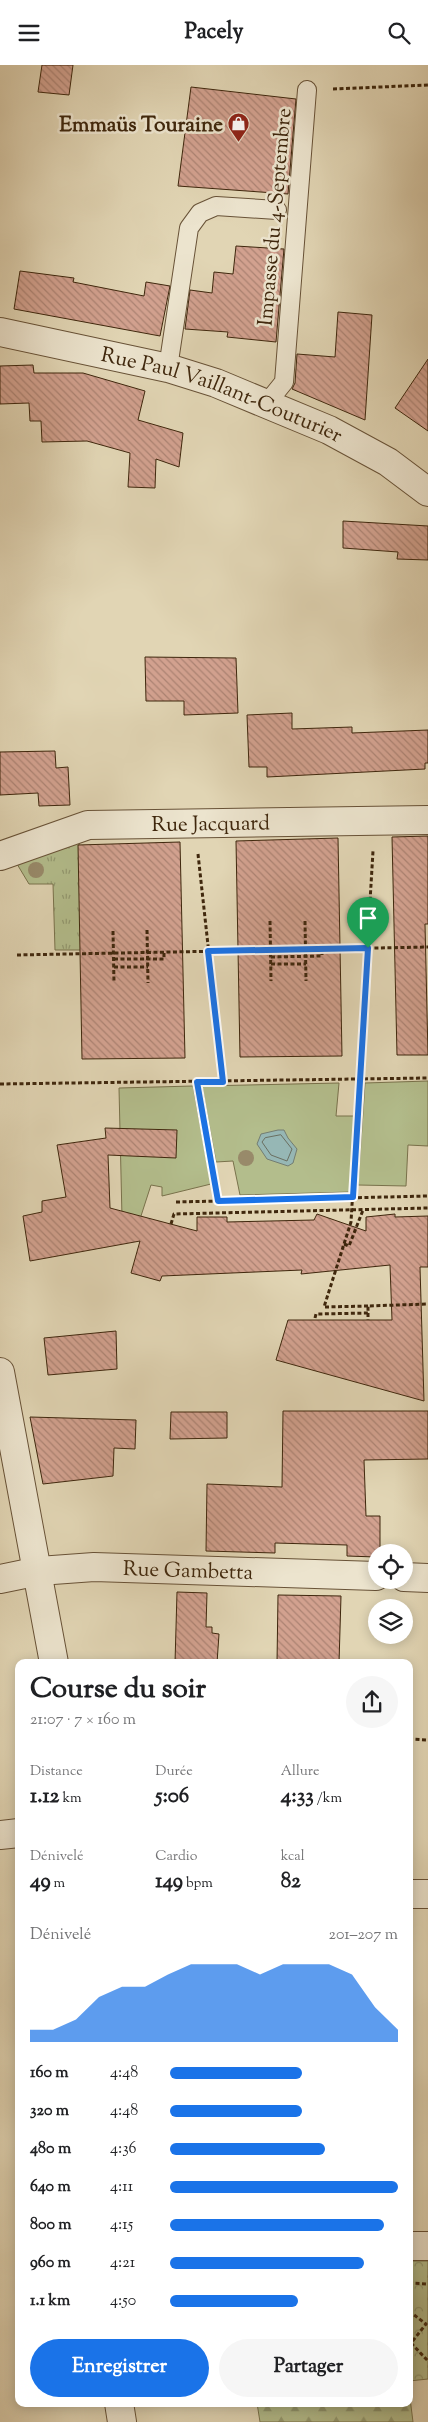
<!DOCTYPE html>
<html lang="fr">
<meta charset="utf-8">
<style>
:root{--surface:#fff;--page:#f6f6f6;--text:#202124;--muted:#757577;--accent:#1a73e8}
body{margin:0;font-family:"Sorts Mill Goudy",serif;background:var(--page);color:var(--text);height:100vh;display:flex;flex-direction:column;font-size:19px;white-space:nowrap}
*{box-sizing:border-box;margin:0}
p{font-size:16px;color:var(--muted)}
.icon{flex:none;width:28px;height:28px;fill:none;stroke:currentColor;stroke-width:2;stroke-linecap:round;stroke-linejoin:round}
.map{position:relative;flex:1;overflow:hidden}
.drawer{position:absolute;left:15px;top:1594px;width:398px;height:748px;display:flex;flex-direction:column;background:var(--surface);border-radius:10px;box-shadow:0 2px 12px #0003}
.drawer>*{flex:none}
.buttons{position:absolute;left:368px;top:1479px;display:grid;gap:10px}
.buttons a{display:grid;place-items:center;width:45px;height:45px;border-radius:50%;background:var(--surface);box-shadow:0 2px 12px #0003;font-size:25px}
.pin{position:absolute;display:grid;place-items:center;width:42px;height:42px;color:#fff;margin:-51px -21px;border-radius:50% 50% 50% 0;rotate:-45deg;box-shadow:0 0 5px #0007}
.pin .icon{rotate:45deg}
.round{display:grid;place-items:center;flex:none;width:52px;height:52px;border-radius:26px;background:var(--page)}
.overview{display:flex;align-items:center;justify-content:space-between;height:85px;padding:0 15px}
h1{font-size:28px;font-weight:800;line-height:38px}
.figures{display:grid;grid-template-columns:repeat(3,1fr);gap:8px;height:85px;padding:5px 15px}
.figures div{display:grid;align-content:center}
.figures b{font-size:21px;font-weight:800}
.figures small{font-size:14px;font-weight:400}
.figures p{font-size:14px}
.chart{height:140px;padding:10px 15px}
.chart p{display:flex;justify-content:space-between}
.chart svg{width:100%;height:90px;margin-top:5px;fill:var(--accent);opacity:.7}
.primary-button{display:flex;gap:10px;margin-top:auto;padding:10px 15px}
.primary-button a{flex:1;height:58px;border-radius:30px;background:var(--accent);color:#fff;font-size:20px;font-weight:800;line-height:58px;text-align:center}
.primary-button a+a{background:var(--page);color:var(--text)}
ul{padding:0 15px;list-style:none;font-size:16px}
li{display:grid;grid-template-columns:80px 60px 1fr;align-items:center;height:38px}
li i{height:12px;border-radius:6px;background:var(--accent)}
header{display:flex;justify-content:space-between;align-items:center;height:65px;padding:0 15px;background:var(--surface);font-size:22px;font-weight:800}
.map>svg:first-child{display:block}
.grass{fill:url(#grass-tufts);stroke:#79724c}
.forest{fill:url(#forest-firs);stroke:#79724c}
.park{fill:url(#park-crowns);stroke:#79724c}
.garden{fill:#b3bd8c;stroke:#79724c}
.water{fill:#96b7b5;stroke:#737d72}
.lines{fill:none;stroke-linecap:round;stroke-linejoin:round}
.shore{stroke:#6a6f61;stroke-width:1}
.building{fill:url(#building-back-hatch);stroke:#3f270d}
.lane-casing{stroke:#685237;stroke-width:20}
.street-casing{stroke:#685237;stroke-width:30}
.path{stroke:#3f270d;stroke-width:3;stroke-dasharray:4 2.5;stroke-linecap:butt}
.lane{stroke:#ece4ce;stroke-width:18}
.street{stroke:#ece4ce;stroke-width:28}
.path-bridge{stroke:#3f270d;stroke-width:3;stroke-dasharray:4 2.5;stroke-linecap:butt}
.tree{fill:#988a6a}
.route-casing{stroke:#fff;stroke-width:10}
.route{stroke:#1a73e8;stroke-width:6}
.labels{text-anchor:middle;stroke-width:5;stroke-linejoin:round;paint-order:stroke}
.poi-label{font-size:21px;font-weight:bold;fill:#3f270d;stroke:#ece4ce;text-anchor:end}
.street-label{font-size:21px;fill:#3f270d;stroke:#ece4ce}
</style>
<header><svg class="icon" aria-label="menu" viewBox="0 0 24 24"><path d="M4 6h16M4 12h16M4 18h16"/></svg>Pacely<svg class="icon" aria-label="search" viewBox="0 0 24 24"><circle cx="10" cy="10" r="6"/><path d="M15 15l6 6"/></svg></header>
<div class="map">
<svg width="428" height="2357" viewBox="0 0 428 2357">
<defs>
<pattern id="grass-tufts" width="24" height="20" patternUnits="userSpaceOnUse" patternTransform="scale(1.25)"><rect width="24" height="20" fill="#b3bd8c"/><path d="M3 7l-1-3M5 7V3M7 7l1-3M15 17l-1-3M17 17v-4M19 17l1-3" fill="none" stroke="#939a71"/></pattern>
<pattern id="forest-firs" width="22" height="20" patternUnits="userSpaceOnUse" patternTransform="scale(1.25)"><rect width="22" height="20" fill="#b3bd8c"/><path d="M5 1l3.5 6h-7zM16 11l3.5 6h-7z" fill="#939a71"/></pattern>
<pattern id="park-crowns" width="20" height="18" patternUnits="userSpaceOnUse" patternTransform="scale(1.25)"><rect width="20" height="18" fill="#b3bd8c"/><path d="M2 6a3 3 0 1 1 6 0M12 15a3 3 0 1 1 6 0" fill="none" stroke="#939a71"/></pattern>
<pattern id="building-back-hatch" width="6" height="6" patternUnits="userSpaceOnUse" patternTransform="scale(1.25)"><rect width="6" height="6" fill="#d2a18f"/><path d="M-1 5l2 2M0 0l6 6M5-1l2 2" fill="none" stroke="#ac8373"/></pattern>
</defs>
<rect width="100%" height="100%" fill="#e1d5b4"/>
<filter id="stains"><feTurbulence type="fractalNoise" baseFrequency=".004" numOctaves="4"/><feColorMatrix values="0 0 0 0 .2 0 0 0 0 .09 0 0 0 0 .02 0 0 0 .5 -.17"/></filter>
<radialGradient id="worn" r=".72"><stop offset=".6" stop-color="#630" stop-opacity="0"/><stop offset="1" stop-color="#630" stop-opacity=".3"/></radialGradient>
<polygon class="grass" points="79,776 81,885 55,885 53,819 29,819 17,799"/>
<polygon class="forest" points="409,2325 413,2357 260,2357 257,2338 409,2338"/>
<polygon class="park" points="409,2196 428,2196 428,2314 409,2316"/>
<g class="garden">
<polygon points="428,1016 428,1081 408,1080 406,1121 358,1120 365,1018"/>
<polygon points="339,1018 336,1051 355,1051 351,1127 240,1130 233,1096 216,1097 202,1021"/>
<polygon points="193,1021 211,1119 162,1131 162,1122 151,1120 140,1154 122,1153 119,1023"/>
</g>
<polygon class="water" points="278,1065 284,1065 288,1073 297,1084 293,1098 288,1101 267,1094 257,1079 261,1069"/>
<g class="lines">
<polygon class="shore" points="281,1070 292,1084 287,1096 271,1090 262,1077 265,1073"/>
</g>
<g class="building">
<polygon points="42,0 73,0 69,30 38,27"/>
<polygon points="191,22 296,34 288,129 178,121"/>
<polygon points="236,181 284,184 276,277 227,272 228,267 185,264 190,225 212,228 214,207 233,209"/>
<polygon points="20,206 74,213 73,217 144,231 146,217 170,221 160,271 14,244"/>
<polygon points="338,247 372,250 365,355 292,324 295,318 297,289 335,292"/>
<polygon points="428,294 428,366 395,343"/>
<polygon points="33,300 34,308 83,308 145,326 138,355 183,368 179,402 156,394 155,423 128,422 130,388 87,376 42,377 41,356 30,356 29,338 0,339 0,301"/>
<polygon points="343,456 428,461 428,495 397,494 398,487 343,483"/>
<polygon points="145,592 236,593 238,648 184,650 184,636 146,636"/>
<polygon points="292,648 292,664 352,662 352,668 428,665 428,698 425,698 425,704 267,712 267,702 249,702 247,650"/>
<polygon points="55,686 56,703 68,702 70,740 39,741 38,728 0,730 0,687"/>
<polygon points="428,771 428,859 425,859 428,990 397,990 392,772"/>
<polygon points="338,773 342,991 240,992 236,776"/>
<polygon points="180,777 185,993 82,994 78,780"/>
<polygon points="105,1063 177,1065 176,1093 108,1090 110,1143 197,1166 197,1152 227,1152 227,1157 314,1155 317,1149 366,1166 366,1152 395,1149 395,1152 428,1151 428,1202 420,1202 424,1336 276,1295 288,1255 392,1255 390,1200 301,1209 302,1205 162,1211 160,1216 131,1208 140,1176 30,1196 23,1151 42,1147 42,1136 66,1132 57,1080 106,1073"/>
<polygon points="116,1266 117,1304 48,1310 44,1273"/>
<polygon points="283,1346 428,1346 428,1394 364,1395 366,1451 380,1451 380,1488 376,1488 376,1492 347,1491 347,1480 275,1478 275,1488 206,1486 207,1419 282,1422"/>
<polygon points="171,1347 227,1347 227,1373 170,1374"/>
<polygon points="30,1352 136,1355 135,1384 114,1383 113,1411 43,1419"/>
<polygon points="177,1527 207,1528 206,1562 212,1562 212,1568 219,1569 217,1598 175,1598"/>
<polygon points="278,1530 341,1531 339,1598 277,1598"/>
</g>
<g class="lines">
<defs>
<g id="lane">
<polyline points="168,303 189,163 200,148 216,141 277,145"/>
<polyline points="267,338 284,317 307,25"/>
</g>
<g id="street">
<path id="s1" d="M0,267l168,36 48,15 113,47 59,32 40,30"/>
<path id="s2" d="M0,791l88,-31 340,-5"/>
<polyline points="0,1307 54,1598"/>
<polyline points="404,1512 428,1513"/>
<path id="s3" d="M0,1514l39,-8 55,-4 282,9"/>
<polyline points="0,1770 19,1768"/>
<polyline points="409,1829 428,1829"/>
<polyline points="409,2181 428,2181"/>
<polyline points="119,2338 122,2357"/>
</g>
</defs>
<use href="#lane" class="lane-casing"/>
<use href="#street" class="street-casing"/>
<g class="path">
<polyline points="333,24 428,20"/>
<polyline points="198,789 223,1017"/>
<polyline points="17,890 428,882"/>
<polyline points="271,892 322,891 322,884"/>
<polyline points="114,894 164,894 164,887"/>
<polyline points="271,899 306,899"/>
<polyline points="114,902 148,902"/>
<polyline points="197,1017 218,1136"/>
<polyline points="0,1019 428,1013"/>
<polyline points="176,1137 428,1131"/>
<polyline points="344,1179 349,1181 363,1145"/>
<polyline points="368,1241 324,1242 351,1157 373,786"/>
<polyline points="368,1248 368,1255"/>
<polyline points="315,1253 316,1249 368,1248 368,1241 428,1239"/>
<polyline points="409,1674 428,1675"/>
<polyline points="409,2218 428,2219"/>
<polyline points="409,2246 426,2259 411,2278 409,2276"/>
<polyline points="411,2278 428,2296"/>
</g>
<use href="#lane" class="lane"/>
<use href="#street" class="street"/>
<g class="path-bridge">
<polyline points="270,856 271,916"/>
<polyline points="305,856 306,916"/>
<polyline points="147,865 148,918"/>
<polyline points="113,866 114,918"/>
<polyline points="171,1159 174,1149 428,1143"/>
</g>
</g>
<g class="tree">
<circle cx="36" cy="805" r="8"/>
<circle cx="246" cy="1093" r="8"/>
</g>
<g class="lines">
<defs>
<polygon id="route" points="368,883 353,1132 218,1136 197,1017 223,1017 208,886"/>
</defs>
<use href="#route" class="route-casing"/>
<use href="#route" class="route"/>
</g>
<defs>
<symbol id="shop-pin" viewBox="-11 -11 22 30"><path d="M0 17L-7.5 6A9.5 9.5 0 1 1 7.5 6Z" fill="#8f2418" stroke="#ece4ce"/><path d="M-5-2.5h2.3a2.7 3.5 0 0 1 5.4 0H5L5.5 6h-11ZM-1.5-2.5h3a1.5 2.3 0 0 0-3 0Z" fill="#fff"/></symbol>
</defs>
<g fill-rule="evenodd">
<use href="#shop-pin" x="226" y="46" width="25" height="34"/>
</g>
<g class="labels">
<g class="poi-label">
<text x="223" y="66">Emmaüs Touraine</text>
</g>
<g class="street-label">
<text transform="translate(274 152) rotate(-85)" y="7">Impasse du 4-Septembre</text>
<text dy="7" stroke="none"><textPath href="#s1" startOffset="231">Rue Paul Vaillant-Couturier</textPath></text>
<text dy="7" stroke="none"><textPath href="#s2" startOffset="216">Rue Jacquard</textPath></text>
<text dy="7" stroke="none"><textPath href="#s3" startOffset="189">Rue Gambetta</textPath></text>
</g>
</g>
<rect width="100%" height="100%" filter="url(#stains)"/>
<rect width="100%" height="100%" fill="url(#worn)"/>
</svg>
<div class="buttons">
<a><svg class="icon" aria-label="locate" viewBox="0 0 24 24"><circle cx="12" cy="12" r="6"/><path d="M12 2v4M12 18v4M2 12h4M18 12h4"/></svg></a>
<a><svg class="icon" aria-label="layers" viewBox="0 0 24 24"><path d="M12 4l9 5-9 5-9-5zM3 14l9 5 9-5"/></svg></a>
</div>
<div class="pin" style="left:368px;top:883px;background:#1e9e55"><svg class="icon" aria-label="arrive" viewBox="0 0 24 24"><path d="M6 21V4h12l-3 4 3 4H6"/></svg></div>
<section class="drawer">
<div class="overview"><div><h1>Course du soir</h1><p>21:07 · 7 × 160 m</p></div><a class="round"><svg class="icon" aria-label="share" viewBox="0 0 24 24"><path d="M12 15V3M7 8l5-5 5 5M5 13v7h14v-7"/></svg></a></div>
<div class="figures">
<div><p>Distance</p><b>1.12<small> km</small></b></div>
<div><p>Durée</p><b>5:06</b></div>
<div><p>Allure</p><b>4:33<small> /km</small></b></div>
</div>
<div class="figures">
<div><p>Dénivelé</p><b>49<small> m</small></b></div>
<div><p>Cardio</p><b>149<small> bpm</small></b></div>
<div><p>kcal</p><b>82</b></div>
</div>
<div class="chart"><p><span>Dénivelé</span>201–207 m</p>
<svg viewBox="0 0 160 44" preserveAspectRatio="none"><path d="M0 44V38L10 38L20 33L30 22L40 17L50 17L60 11L70 6L80 6L90 6L100 11L110 6L120 6L130 6L140 11L150 27L160 38V44z"/></svg>
</div>
<ul>
<li><b>160 m</b>4:48<i style="width:58%"></i></li>
<li><b>320 m</b>4:48<i style="width:58%"></i></li>
<li><b>480 m</b>4:36<i style="width:68%"></i></li>
<li><b>640 m</b>4:11<i style="width:100%"></i></li>
<li><b>800 m</b>4:15<i style="width:94%"></i></li>
<li><b>960 m</b>4:21<i style="width:85%"></i></li>
<li><b>1.1 km</b>4:50<i style="width:56%"></i></li>
</ul>
<div class="primary-button"><a>Enregistrer</a><a>Partager</a></div>
</section>
</div>
